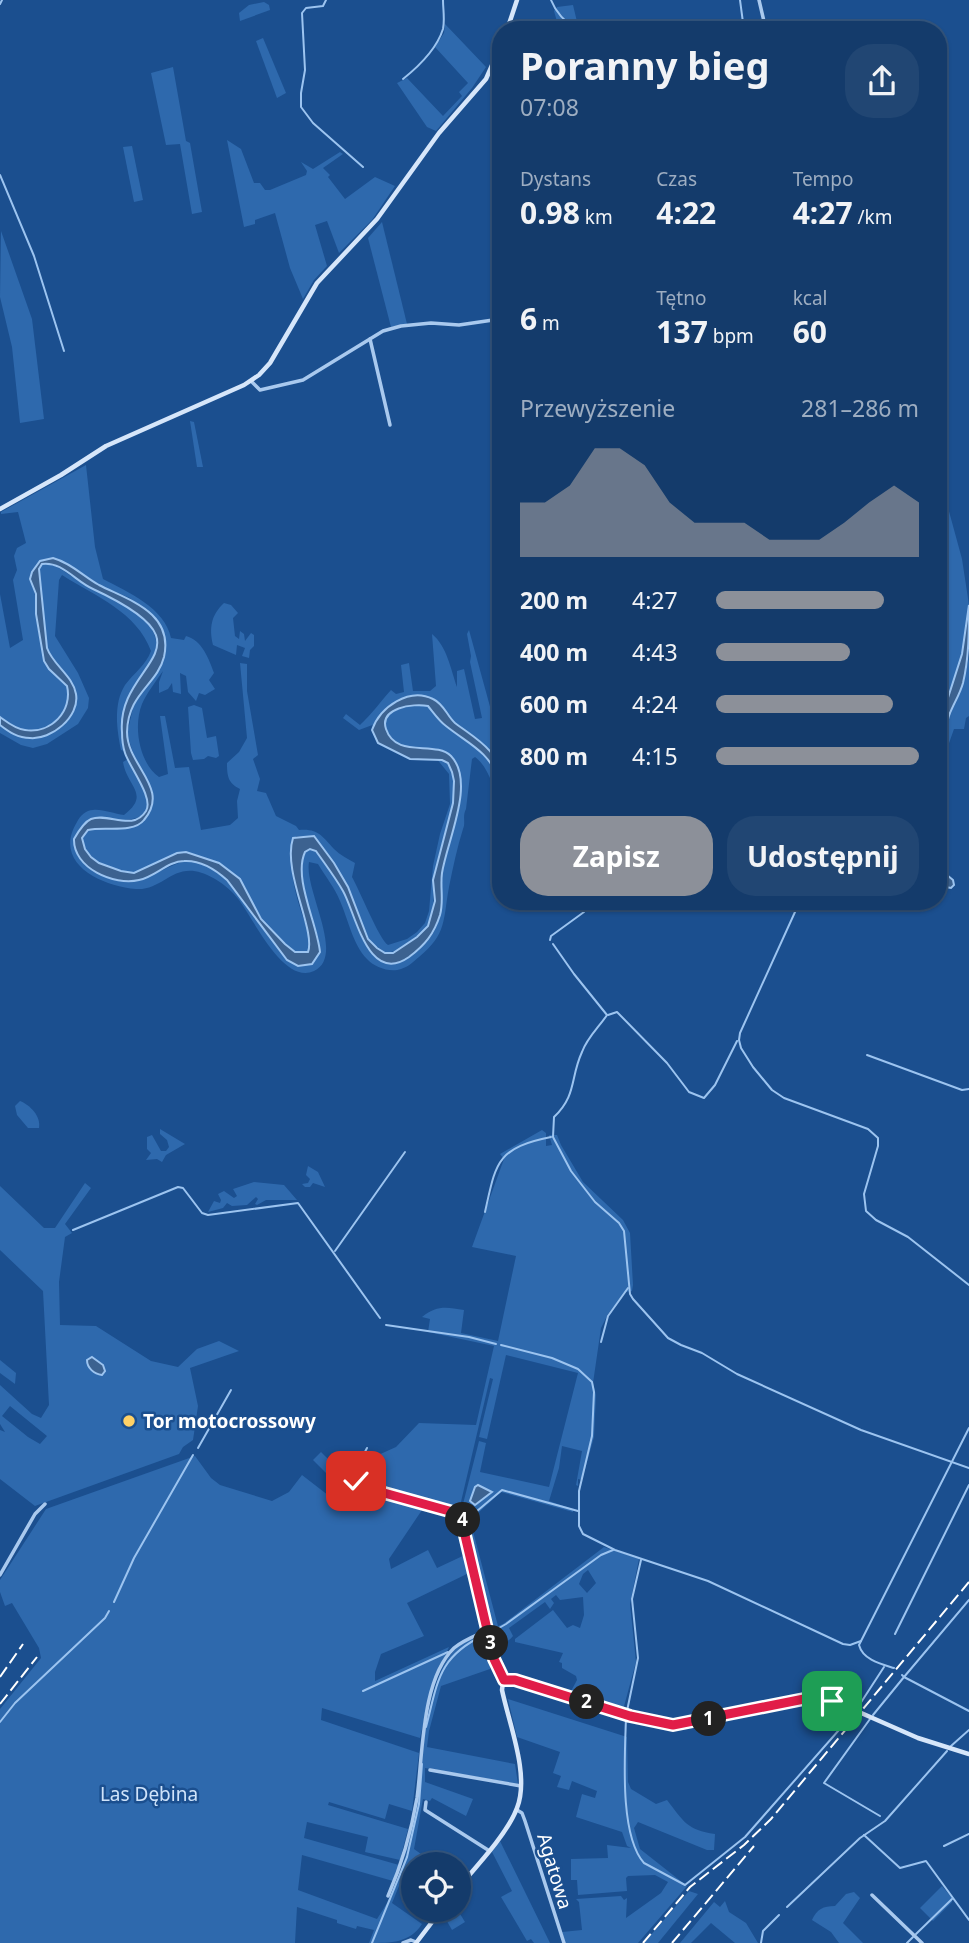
<!DOCTYPE html>
<html lang="pl">
<meta charset="utf-8">
<style>
:root{--surface:#143b6b;--page:#214673;--text:#f1f3f6;--muted:#9dadc1;--line:#33557e;--accent:#8c9099}
body{margin:0;font-family:"Noto Sans",sans-serif;background:var(--page);color:var(--text);height:100vh;display:flex;flex-direction:column;font-size:26px;white-space:nowrap}
*{box-sizing:border-box;margin:0}
p{font-size:23px;color:var(--muted)}
.icon{flex:none;width:38px;height:38px;fill:none;stroke:currentColor;stroke-width:2;stroke-linecap:round;stroke-linejoin:round}
.map{position:relative;flex:1;overflow:hidden}
.drawer{position:absolute;left:492px;top:21px;width:455px;height:889px;display:flex;flex-direction:column;background:var(--surface);border-radius:28px;box-shadow:0 2px 5px #0004,0 0 0 2px var(--line)}
.drawer>*{flex:none}
.buttons{position:absolute;left:401px;top:1852px;display:grid;gap:14px}
.buttons a{display:grid;place-items:center;width:70px;height:70px;border-radius:50%;background:var(--surface);box-shadow:0 2px 5px #0004,0 0 0 2px var(--line);font-size:35px}
.pin{position:absolute;display:grid;place-items:center;width:60px;height:60px;color:#fff;margin:-30px;border-radius:14px;box-shadow:0 4px 10px #0006}
.km{position:absolute;width:35px;height:35px;margin:-18px;border-radius:50%;background:#222;color:#fff;font-size:19px;line-height:35px;text-align:center}
.round{display:grid;place-items:center;flex:none;width:74px;height:74px;border-radius:28px;background:var(--page)}
.headline{display:flex;align-items:center;justify-content:space-between;height:119px;padding:0 28px}
h1{font-size:38px;font-weight:700;line-height:52px}
.figures{display:grid;grid-template-columns:repeat(3,1fr);gap:10px;height:119px;padding:7px 28px}
.figures div{display:grid;align-content:center}
.figures b{font-size:30px;font-weight:700}
.figures small{font-size:19px;font-weight:400}
.figures p{font-size:19px}
.chart{height:196px;padding:14px 28px}
.chart p{display:flex;justify-content:space-between}
.chart svg{width:100%;height:126px;margin-top:7px;fill:var(--accent);opacity:.7}
.primary-button{display:flex;gap:14px;margin-top:auto;padding:14px 28px}
.primary-button a{flex:1;height:80px;border-radius:28px;background:var(--accent);color:#fff;font-size:28px;font-weight:700;line-height:80px;text-align:center}
.primary-button a+a{background:var(--page);color:var(--text)}
ul{padding:0 28px;list-style:none;font-size:23px}
li{display:grid;grid-template-columns:112px 84px 1fr;align-items:center;height:52px}
li i{height:18px;border-radius:9px;background:var(--accent)}
.map>svg:first-child{display:block}
.green{fill:#2e69ad;fill-rule:evenodd}
.water{fill:#3c6290;stroke:#9cc4f0;stroke-width:2}
.lines{fill:none;stroke-linecap:round;stroke-linejoin:round}
.stream{stroke:#9cc4f0;stroke-width:2}
.street{stroke:#a9c9ee;stroke-width:3.5}
.secondary{stroke:#d6e6fa;stroke-width:4.5}
.rail{stroke:#fff;stroke-width:2;stroke-dasharray:12 5;stroke-linecap:butt}
.route-casing{stroke:#fff;stroke-width:14}
.route{stroke:#e11d48;stroke-width:9}
.poi-dot{fill:#ffd166;stroke:#1b4f8f;stroke-width:2.5}
.labels{text-anchor:middle;stroke-width:5;stroke-linejoin:round;paint-order:stroke}
.poi-label{font-size:19px;font-weight:bold;fill:#fff;stroke:#1b4f8f;text-anchor:start}
.park-label{font-size:19px;fill:#cfe3fa;stroke:#1b4f8f}
.street-label{font-size:19px;fill:#fff;stroke:#1b4f8f}
</style>
<div class="map">
<svg width="969" height="1943" viewBox="0 0 969 1943">
<rect width="100%" height="100%" fill="#1b4f8f"/>
<g class="green">
<polygon points="264,2 269,5 270,10 240,21 239,13 249,5"/>
<polygon points="573,5 579,30 563,30 562,26 558,25 554,11 557,7"/>
<polygon points="445,24 486,67 472,88 436,131 427,127 397,83 407,78 443,116 462,96 459,92 468,83 435,47 444,33"/>
<polygon points="263,38 286,93 277,98 256,41"/>
<polygon points="173,67 186,141 190,143 202,212 192,214 180,144 166,145 151,73"/>
<polygon points="227,140 241,149 254,183 260,183 265,190 270,190 306,175 307,171 301,162 313,169 340,152 343,154 323,168 330,175 328,177 345,199 375,177 395,186 372,220 339,253 327,221 315,225 327,266 314,280 303,299 290,268 275,213 255,220 255,224 244,227"/>
<polygon points="132,146 143,200 134,202 123,147"/>
<polygon points="382,222 407,324 391,327 368,238"/>
<polygon points="1,231 32,319 44,419 20,423 12,347 0,297"/>
<polygon points="190,421 194,422 203,467 197,467"/>
<path d="M86,465l9,82 8,32c25,13 62,29 68,59l13,2 2,-4c16,4 23,23 28,37l-5,7 6,9 -10,6 -6,-2 -3,8 -8,-9 -2,-16 -6,-3 1,21 -8,-2 -1,-9 -4,6 -9,4v-11l4,-11c-7,10 -16,22 -21,33 -9,22 -3,59 17,73l9,-3 -8,-58h5l10,52 14,-1 12,63 29,-5 8,-7 -1,-17 3,-12c-12,-6 -13,-13 -13,-26l12,-11 8,-14 -7,-75 7,1v27l11,64 -5,4 7,20 -3,12 9,2 10,23 20,10 3,4c19,-2 24,7 35,19 6,6 14,10 21,14l-3,14c8,14 27,62 36,68l19,-6 10,-7 8,-9 4,-12 4,-45 7,-32 10,-30 -1,-30 -13,-16 12,5 6,18v12c-4,28 -15,56 -20,84 -3,16 3,31 -5,47 -7,14 -29,28 -44,29l-17,-14 -20,-52 -34,-51h-18c-10,23 -2,54 6,78 4,12 11,25 6,38l-7,1c-15,-3 -31,-21 -40,-34 -8,-11 -11,-27 -20,-38 -11,-13 -29,-22 -46,-26 -23,-6 -38,11 -60,17 -18,5 -51,-13 -53,-34l6,-8c14,-3 46,2 55,-9 6,-7 7,-23 9,-32l-17,-30 -8,-25 8,-35 28,-39 1,-22 -34,-40 -29,-12 -22,-15 -39,-10 -8,25c5,10 3,17 4,28 2,26 10,54 31,72 5,25 -16,48 -42,44 -10,-1 -17,-8 -25,-13v-123l10,54 13,-8 -10,-60 4,-10 -3,-14 3,-8 9,-5 -8,-31 -17,2v-2z"/>
<path d="M944,493l18,66 7,46 -7,49 -24,75v-130c4,-11 9,-26 0,-36v-69z"/>
<path d="M48,563c17,7 26,16 41,25 6,3 14,5 20,8 22,10 53,29 47,58 -3,15 -19,27 -26,40 -10,16 -8,39 -6,57l-3,-1c-4,-20 -8,-46 4,-65 9,-12 21,-20 26,-34 -14,-39 -56,-55 -89,-76l-3,5 -4,56 23,37 11,25 -1,10 -10,16 -31,20 -14,4 -12,-3 -21,-12v-8l12,8 25,5 39,-32 -8,-27 -17,-20 -4,-11 -8,-79 3,-5z"/>
<path d="M224,603l7,2 7,8 -5,5 2,18 4,3 1,-8 4,3 1,7 6,-8 3,2v11l-4,4 -1,8 -7,-2 3,-8 -8,-3 -1,10 -23,-10c-4,-17 -2,-30 11,-42z"/>
<path d="M469,630l31,113v15l-3,3c-12,-19 -31,-25 -45,-41 -7,-7 -10,-15 -19,-21l-48,10 -10,15 -16,6 -16,-12 3,-4 14,11c12,-11 20,-23 31,-35l5,4 8,-2 -3,-27 8,-2 4,28h17l6,-5 -4,-52c15,12 19,36 25,53v-16l7,-2 11,50 7,-1 -12,-56 1,-6 -4,-22z"/>
<polygon points="969,657 969,716 966,718 964,729 954,729 948,746 944,745 950,713 956,703 964,680"/>
<path d="M417,704l11,2 16,19 29,19 19,19 8,17v26c-6,-16 -11,-39 -25,-49l-3,2 -6,50c-4,8 0,13 -3,20 -6,19 -10,38 -14,58 -6,33 -2,47 -30,70 -6,5 -11,10 -18,12 -11,4 -27,-2 -34,-10 -14,-14 -19,-40 -27,-58 -5,-13 -15,-25 -22,-37l-9,-2c-5,28 37,94 5,109 -30,14 -60,-51 -75,-71 -7,-9 -14,-15 -24,-21 -40,-24 -49,12 -79,10 -35,-3 -84,-26 -59,-67 3,-6 9,-12 16,-12 10,-1 21,4 31,5 27,-21 3,-28 -1,-53l5,-3c4,11 11,20 16,30 19,39 -30,31 -51,29l-19,27 10,19 55,16c38,-13 49,-35 88,0l60,80 12,6 20,-26c-7,-24 -24,-66 -14,-88l5,-3 6,2c9,13 20,26 27,40 11,21 13,45 30,63 10,9 22,12 34,4 46,-30 28,-51 37,-94 5,-24 13,-48 17,-73 0,-12 -2,-28 -12,-37 -16,-12 -49,3 -61,-22 -5,-8 -4,-13 2,-20z"/>
<polygon points="194,705 202,708 207,738 216,736 219,756 216,758 208,756 204,759 193,760 191,753 188,707"/>
<path d="M20,1101c10,4 21,15 19,27h-11l-11,-13 -2,-9z"/>
<polygon points="160,1129 185,1144 166,1155 162,1162 157,1159 146,1160 151,1153 147,1149 147,1137 152,1135 161,1151 166,1151 169,1147 167,1140 160,1134"/>
<path d="M542,1130l4,3v13l6,-1 -3,-10h8l4,10 22,37 40,38 7,13 3,52 -1,6 -7,1 -17,22 -7,14 -8,55 3,12 -2,42 -12,43 -4,-1v7l-2,-1 6,-34 -20,-5 -3,22 -10,33 24,8v3l-72,-20 -24,22h-11l1,5 3,1 28,106 5,-2 101,-77 35,12 -9,45 6,58 -13,48 -53,-17 7,-13 -1,-4 -14,-8v-5l-3,-1 4,-9 -48,-11v-3l38,-29 14,18 6,-3 7,3 4,-13 -1,-18 -23,3 -4,-5 -5,4 3,4 -4,6 -5,-7 -36,26 4,8c-5,6 -10,8 -18,9l-32,-141 16,-63 7,2 -6,29 69,15 29,-114 -72,-18 -19,84 -8,-2 14,-58 -3,-1 -30,128 -3,4 -90,-25 9,-29 20,-9 23,-24 57,2 18,-79 -66,-14 2,-13 -8,-2c15,-12 24,-10 42,-7l-3,23 37,8 18,-85 -44,-9 32,-88 -4,-5zM588,1570l8,13 -9,10 -8,-9 4,-10z"/>
<polygon points="308,1166 318,1172 325,1187 313,1183 310,1187 305,1187 302,1184 308,1183 310,1179 306,1175"/>
<polygon points="254,1182 284,1185 297,1200 266,1200 257,1205 255,1204 258,1199 256,1197 247,1205 232,1206 227,1203 223,1208 208,1212 214,1201 220,1203 221,1200 218,1194 224,1191 234,1198 237,1196 233,1189"/>
<path d="M85,1183l6,5 -26,36 7,9 -7,4 -6,45 1,43 36,1 55,35 27,6 19,-18 22,-8 20,10 -49,17 8,38 -5,34 -10,7 -4,7 -144,52 -35,-27v-49l5,2 -5,-8v-39l32,29 9,4 8,-13 -6,-114 -43,-41v-64l44,42h11zM10,1406l37,30 -7,8 -12,-7 -26,-21z"/>
<polygon points="0,1360 16,1373 15,1384 0,1373"/>
<polygon points="321,1452 338,1469 330,1477 313,1460"/>
<path d="M195,1456l16,22 9,7 52,16 17,-9 13,-17 31,24v3h20l1,-9 16,-3 53,15 1,2 -35,52 2,10 37,-19 9,18 30,-14 4,18 -64,31 17,33 -43,18 -6,18v9l74,-34 -16,34 -13,57 -98,-30 -1,12 98,33 -7,58 -23,-7 -4,15 -56,-17 -1,3 80,24 -8,31 -35,-8 3,-15 -61,-15 -3,16 95,27 -6,16 -91,-26 -4,35 79,29c45,-64 35,-145 54,-217 4,-16 10,-36 21,-49 7,-10 21,-14 32,-19l3,2 6,28 -3,2v3l-49,17 -12,45 -2,16 88,17 3,20 -93,-16v14l48,17 -7,17 -34,-18 -2,3 -7,-2 -9,50 21,15h-22v3l-5,-3 -16,39 30,21c-12,19 -31,19 -53,19l5,-13 -17,-4 -1,3 -19,-6v-3l-40,-13 -2,36h-295v-234l41,-51 -2,-10 -27,-45 -7,3 -5,-14v-12l46,-71z"/>
<path d="M508,1699l119,38 1,45 3,7 25,15 11,-4c17,22 20,30 48,34l-1,16h-7l-69,-28 -4,6 6,21 47,37 -49,57h-73l-3,-11 20,-2 -3,-28 -3,-3 45,-3 3,4 3,-2 -1,20 35,-25 7,-11 -13,-7 -27,1 -2,2 1,13 -49,4 -1,-15h-6v-21l37,-1 -1,-13 24,3 -4,-2 -5,-14 -46,-15 6,-23 13,4 2,-7 -25,-10 -3,9 -12,-3 4,-11 -8,-3 7,-21 -43,-15z"/>
<polygon points="500,1841 550,1943 534,1943 531,1939 527,1941 501,1897 512,1891 492,1852"/>
<polygon points="942,1886 952,1898 952,1902 933,1921 920,1908"/>
<polygon points="689,1891 698,1894 658,1943 644,1943"/>
<path d="M854,1892l6,6 -17,25 20,20h-24l-8,-11 -19,-12c5,-11 11,-14 23,-14l11,-12z"/>
<polygon points="725,1901 729,1912 746,1923 758,1943 735,1943 711,1923 691,1943 680,1943 714,1902 720,1907"/>
<polygon points="449,1909 457,1909 465,1922 452,1930 444,1916"/>
</g>
<g class="water">
<path d="M53,558c18,5 30,18 46,27 29,15 75,27 65,72 -7,28 -36,36 -37,75 0,34 44,56 17,88 -11,14 -40,6 -56,10l-6,8 3,11 6,8 8,6 22,8 13,2 43,-20 9,-1 33,11 21,16 21,40 24,25 10,8h13c8,-21 -26,-81 -15,-114l21,-2 20,27 14,24 20,52 9,9 8,5h8l24,-16 11,-11 7,-25 -2,-21 20,-77 1,-22 -2,-9 -4,-9 -6,-3 -32,-1 -32,-16 -6,-13c8,-23 37,-43 61,-31 11,5 14,17 22,24 21,16 46,28 45,57 -13,-30 -30,-35 -54,-54 -7,-5 -13,-14 -18,-20 -15,-3 -49,2 -42,23 10,30 49,11 65,27 25,26 -4,85 -9,117 -2,14 2,28 -2,42 -6,19 -15,30 -31,42 -41,29 -53,-43 -66,-66 -8,-14 -18,-27 -27,-40l-6,-2 -5,3c-12,26 12,71 15,100l-8,12 -14,2 -11,-6 -60,-80c-11,-10 -27,-20 -43,-19 -16,0 -29,16 -45,19 -25,6 -66,-12 -65,-41 4,-7 10,-17 17,-20 17,-7 42,13 55,-8 8,-13 -16,-43 -21,-58 -2,-6 -3,-14 -3,-21 -6,-71 100,-83 -29,-143 -17,-7 -31,-28 -51,-25l-3,5 8,79c6,17 26,28 29,46 4,23 -25,46 -46,44 -12,0 -21,-6 -30,-13v-8c7,5 15,12 25,13 26,4 48,-19 42,-44l-18,-17 -5,-8 -8,-47v-20l-6,-15 2,-7 8,-11z"/>
<path d="M969,605c0,26 0,53 -6,78 -3,11 -9,20 -13,30 -6,14 -3,29 -12,42v-26l24,-75z"/>
<polygon points="941,870 953,880 954,885 951,888 946,887 938,880 938,873"/>
<path d="M92,1357l11,8 2,6 -3,4c-8,-1 -15,-7 -15,-15z"/>
<polygon points="478,1485 492,1492 475,1505 470,1501 475,1487"/>
</g>
<g class="lines">
<g class="stream">
<polyline points="326,0 323,6 306,8 302,13 305,70 301,93 301,107 313,123 363,167"/>
<path d="M551,0c5,13 14,22 26,30"/>
<polyline points="740,0 744,30"/>
<polyline points="0,4 2,0"/>
<path d="M403,79c15,-12 34,-31 40,-50 2,-9 0,-20 0,-29"/>
<polyline points="0,175 34,256 64,351"/>
<polyline points="800,901 740,1033 739,1040 741,1048 753,1067 772,1090 784,1098 868,1129 878,1138 878,1146 864,1194 866,1211 876,1220 908,1237 969,1285"/>
<polyline points="588,902 595,906 610,901"/>
<polyline points="550,940 551,936 584,912 587,901"/>
<path d="M553,944l21,30 33,41c-8,12 -20,23 -25,37 -12,26 -5,43 -28,65l-1,20 18,34 24,31 24,21 5,8 6,63 3,5 35,39 13,7 21,8 35,21 124,56 108,38"/>
<polyline points="608,1015 617,1012 667,1063 689,1092 704,1098 715,1085 737,1041"/>
<polyline points="867,1055 962,1090 969,1089"/>
<path d="M485,1212c11,-49 11,-64 66,-75"/>
<polyline points="73,1230 178,1187 183,1188 202,1213 208,1215 298,1203 380,1318"/>
<polyline points="335,1251 405,1152"/>
<polyline points="386,1325 469,1337 496,1344"/>
<polyline points="601,1342 608,1316 628,1288"/>
<polyline points="501,1345 552,1358 578,1369 592,1382 594,1392 592,1436 579,1491 579,1526 583,1534 615,1550 708,1581 843,1644 850,1645 861,1641"/>
<polyline points="198,1448 231,1390"/>
<polyline points="367,1448 359,1463 358,1477 361,1481 457,1509"/>
<polyline points="464,1511 477,1511 502,1490 578,1511"/>
<polyline points="969,1600 904,1677 969,1711"/>
<polyline points="114,1602 134,1558 193,1455"/>
<polyline points="492,1632 506,1624 601,1555 613,1550"/>
<polyline points="895,1634 969,1485"/>
<path d="M894,1668c-13,-4 -31,-8 -35,-23l110,-217"/>
<polyline points="363,1691 448,1652"/>
<polyline points="858,1707 884,1667"/>
<polyline points="627,1711 638,1658 632,1599 641,1560"/>
<polyline points="873,1715 904,1677 902,1675"/>
<path d="M626,1717c-1,37 -7,118 18,146l41,22 60,-48 108,-123"/>
<polyline points="870,1719 824,1783 880,1816"/>
<polyline points="0,1722 15,1703 105,1618 109,1611"/>
<path d="M426,1727c12,-46 12,-70 58,-92"/>
<polyline points="951,1746 969,1730"/>
<polyline points="864,1835 900,1868 926,1861 969,1920"/>
<polyline points="944,1846 969,1834"/>
<polyline points="787,1907 860,1838 885,1821 947,1751"/>
<polyline points="916,1934 952,1899"/>
<polyline points="372,1943 407,1857 419,1804 422,1764"/>
<polyline points="761,1943 763,1931 779,1915"/>
<polyline points="907,1943 913,1937"/>
</g>
<g class="street">
<polyline points="759,0 766,30"/>
<polyline points="491,72 500,94"/>
<polyline points="370,339 390,425"/>
<polyline points="251,381 260,390 303,380 383,331 401,326 431,323 459,325 500,319"/>
<path d="M354,1477c11,18 84,27 106,37l34,145 10,21"/>
<polyline points="0,1575 35,1514 45,1504"/>
<polyline points="430,1770 521,1786"/>
<polyline points="426,1802 425,1810 488,1850"/>
<polyline points="517,1810 522,1813 525,1821 564,1943"/>
<polyline points="406,1879 413,1883"/>
<polyline points="872,1895 922,1943"/>
<path d="M388,1896c14,-32 23,-63 29,-98 6,-43 4,-118 37,-150 9,-8 23,-13 34,-18"/>
<polyline points="403,1943 411,1940 416,1942"/>
</g>
<g class="secondary">
<polyline points="507,30 517,0"/>
<polyline points="0,509 61,475 106,446 244,385 259,375 270,363 317,283 377,219 439,133 486,79 500,47"/>
<path d="M458,1888c18,-21 50,-55 59,-80 13,-33 -8,-84 -15,-118l1,-8 4,-3 148,44 18,2 119,-24 31,-3 20,7 75,33 51,16"/>
<polyline points="416,1943 442,1909"/>
</g>
<g class="rail">
<polyline points="0,1677 23,1644"/>
<polyline points="0,1704 37,1657"/>
<polyline points="643,1943 690,1887 744,1845 771,1819 969,1582"/>
<polyline points="672,1943 754,1846"/>
</g>
</g>
<g class="lines">
<defs>
<polyline id="route" points="356,1481 377,1491 460,1514 494,1659 504,1680 515,1680 630,1716 673,1725 804,1699 832,1701"/>
</defs>
<use href="#route" class="route-casing"/>
<use href="#route" class="route"/>
</g>
<circle class="poi-dot" cx="129" cy="1421" r="7"/>
<g class="labels">
<g class="poi-label">
<text x="143" y="1428">Tor motocrossowy</text>
</g>
<g class="park-label">
<text x="149" y="1801">Las Dębina</text>
</g>
<g class="street-label">
<text transform="translate(555 1871) rotate(73)" y="7">Agatowa</text>
</g>
</g>
</svg>
<div class="buttons">
<a><svg class="icon" aria-label="locate" viewBox="0 0 24 24"><circle cx="12" cy="12" r="6"/><path d="M12 2v4M12 18v4M2 12h4M18 12h4"/></svg></a>
</div>
<div class="pin" style="left:832px;top:1701px;background:#1e9e55"><svg class="icon" aria-label="arrive" viewBox="0 0 24 24"><path d="M6 21V4h12l-3 4 3 4H6"/></svg></div>
<div class="pin" style="left:356px;top:1481px;background:#d93025"><svg class="icon" aria-label="check" viewBox="0 0 24 24"><path d="M5 12l5 5 9-10"/></svg></div>
<b class="km" style="left:709px;top:1719px">1</b>
<b class="km" style="left:587px;top:1702px">2</b>
<b class="km" style="left:491px;top:1643px">3</b>
<b class="km" style="left:463px;top:1520px">4</b>
<section class="drawer">
<div class="headline"><div><h1>Poranny bieg</h1><p>07:08</p></div><a class="round"><svg class="icon" aria-label="share" viewBox="0 0 24 24"><path d="M12 15V3M7 8l5-5 5 5M5 13v7h14v-7"/></svg></a></div>
<div class="figures">
<div><p>Dystans</p><b>0.98<small> km</small></b></div>
<div><p>Czas</p><b>4:22</b></div>
<div><p>Tempo</p><b>4:27<small> /km</small></b></div>
</div>
<div class="figures">
<div><b>6<small> m</small></b></div>
<div><p>Tętno</p><b>137<small> bpm</small></b></div>
<div><p>kcal</p><b>60</b></div>
</div>
<div class="chart"><p><span>Przewyższenie</span>281–286 m</p>
<svg viewBox="0 0 160 44" preserveAspectRatio="none"><path d="M0 44V25L10 25L20 19L30 6L40 6L50 12L60 25L70 32L80 32L90 32L100 38L110 38L120 38L130 32L140 25L150 19L160 25V44z"/></svg>
</div>
<ul>
<li><b>200 m</b>4:27<i style="width:83%"></i></li>
<li><b>400 m</b>4:43<i style="width:66%"></i></li>
<li><b>600 m</b>4:24<i style="width:87%"></i></li>
<li><b>800 m</b>4:15<i style="width:100%"></i></li>
</ul>
<div class="primary-button"><a>Zapisz</a><a>Udostępnij</a></div>
</section>
</div>
